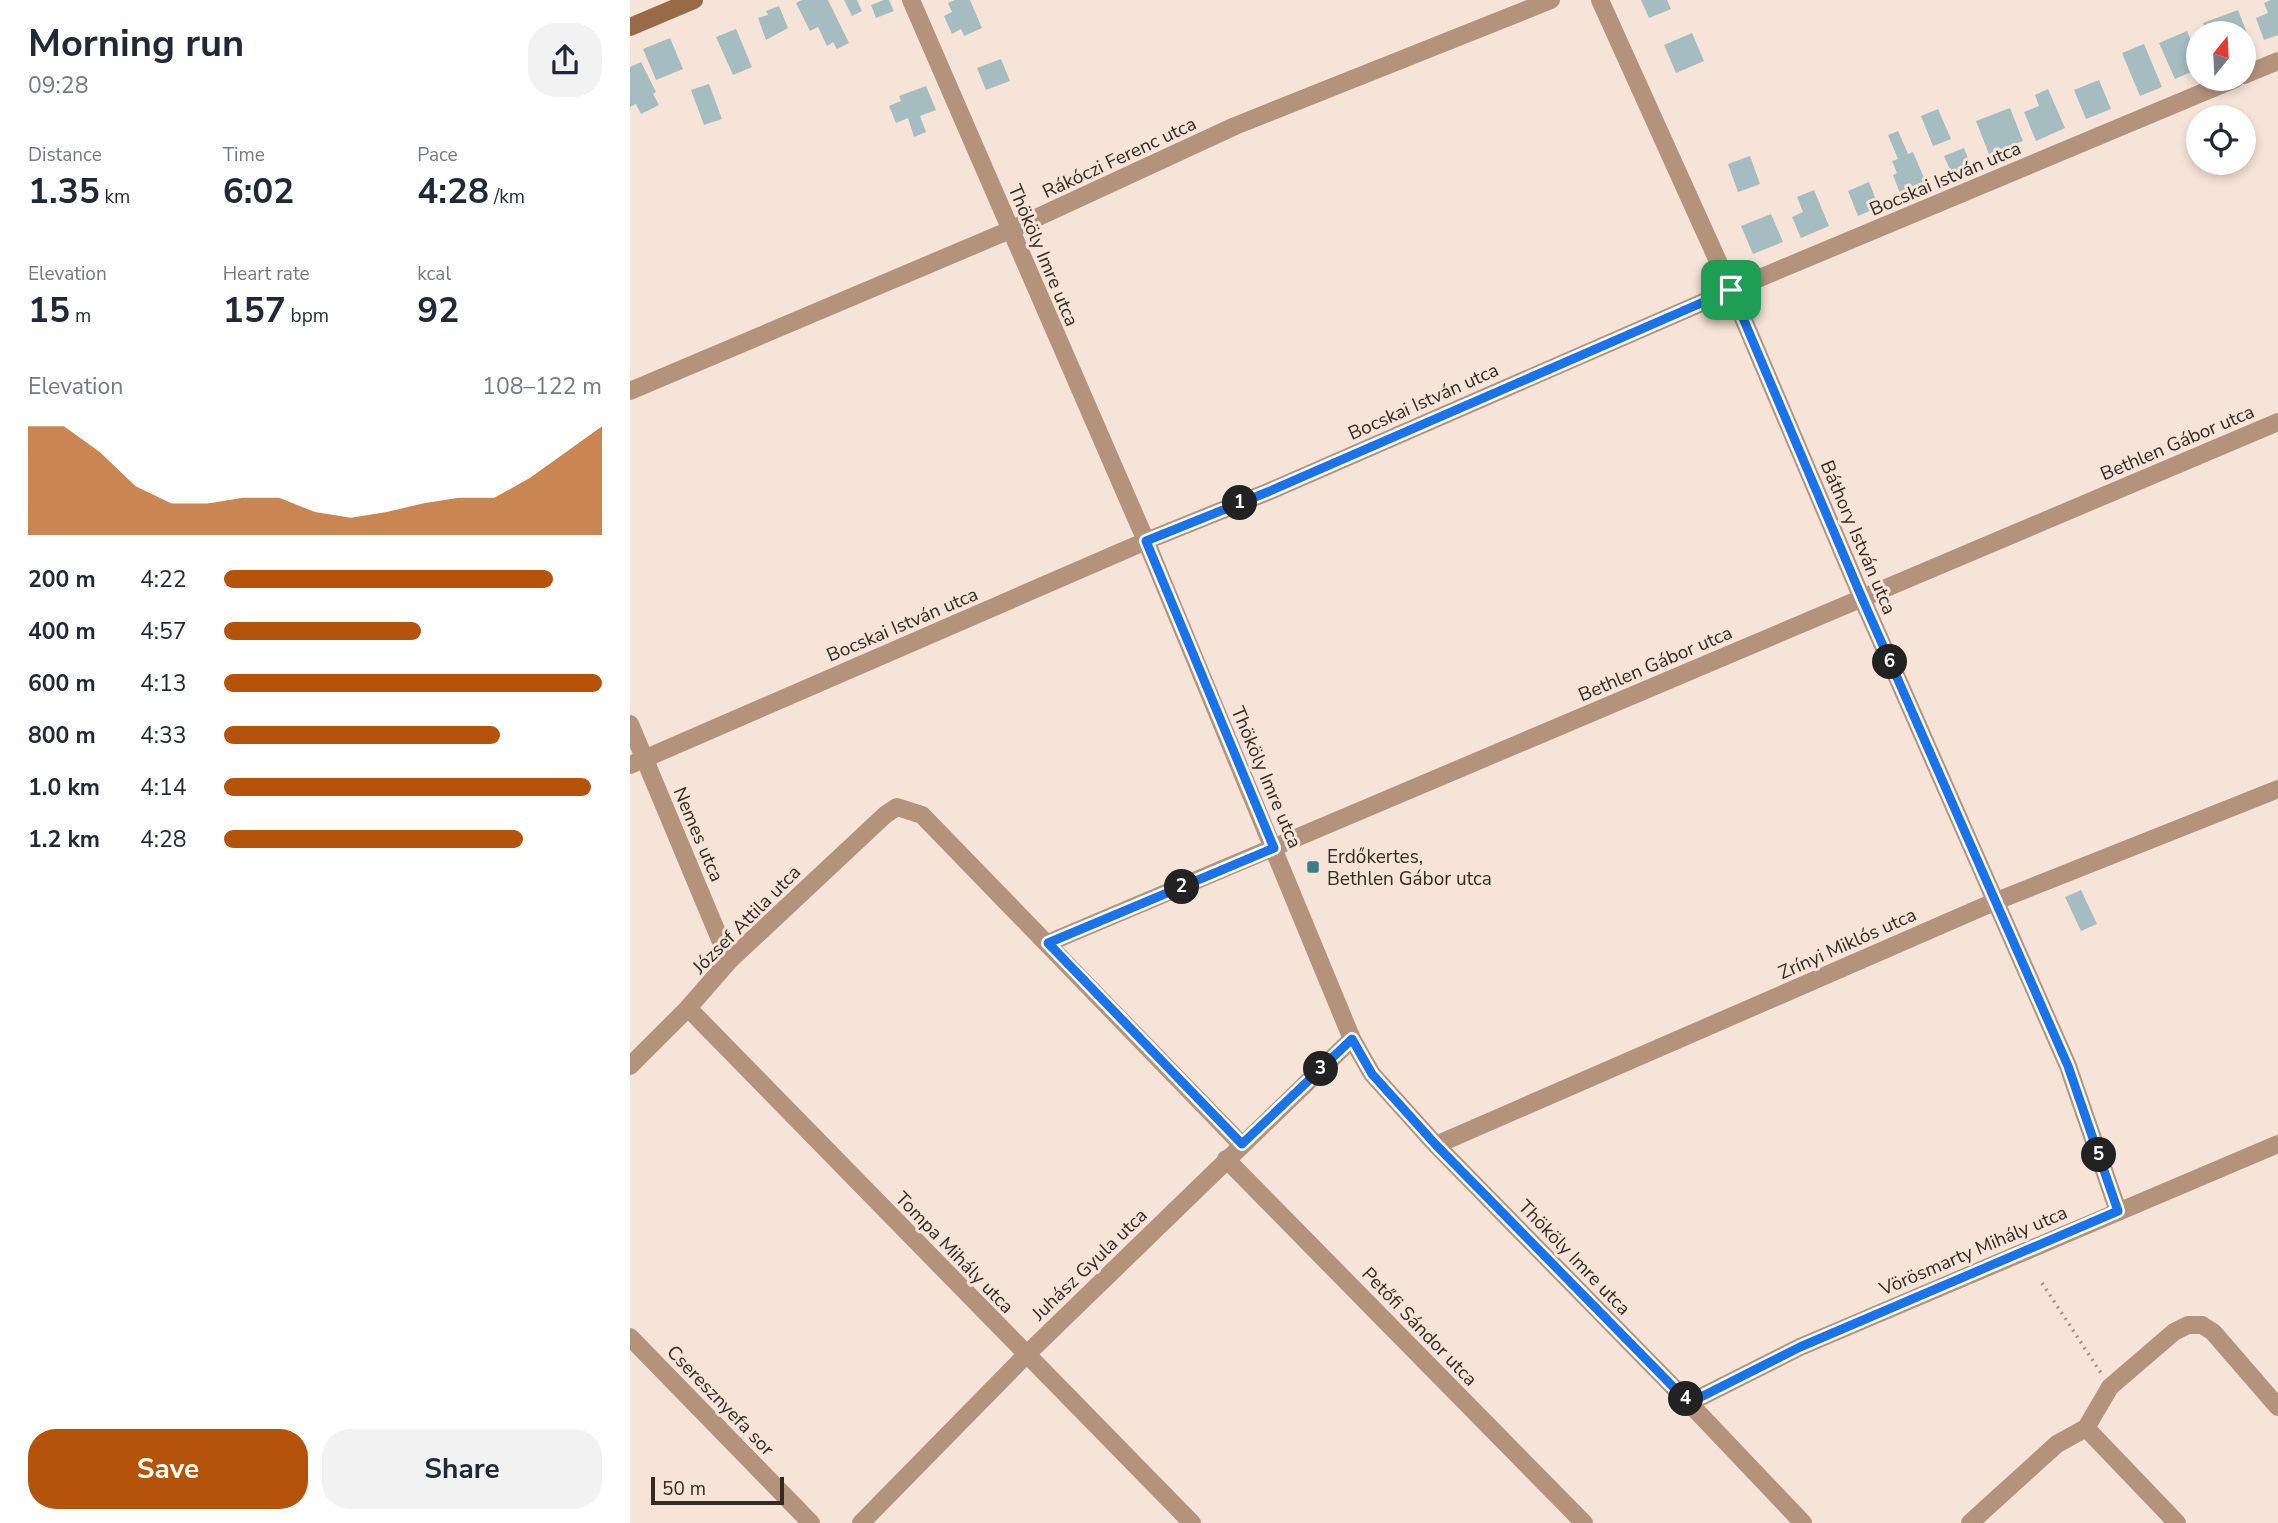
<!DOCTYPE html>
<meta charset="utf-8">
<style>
:root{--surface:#fff;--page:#f2f2f3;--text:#1f2937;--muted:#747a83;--accent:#b45309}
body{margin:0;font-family:"Nunito Sans",sans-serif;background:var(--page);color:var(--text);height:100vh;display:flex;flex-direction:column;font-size:26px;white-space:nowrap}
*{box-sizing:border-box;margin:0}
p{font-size:23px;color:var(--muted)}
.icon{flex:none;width:38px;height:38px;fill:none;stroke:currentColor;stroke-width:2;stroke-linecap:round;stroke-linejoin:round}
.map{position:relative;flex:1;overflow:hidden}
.drawer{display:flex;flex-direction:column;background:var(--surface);width:630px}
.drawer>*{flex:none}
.needle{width:46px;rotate:18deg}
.buttons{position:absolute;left:1556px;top:21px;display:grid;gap:14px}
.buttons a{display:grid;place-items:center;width:70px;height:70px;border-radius:50%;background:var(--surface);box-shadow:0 4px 10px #0003;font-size:35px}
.scale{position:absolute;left:21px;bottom:18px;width:133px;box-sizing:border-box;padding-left:7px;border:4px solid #322b26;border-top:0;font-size:19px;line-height:24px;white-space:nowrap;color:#322b26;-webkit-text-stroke:5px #f7e4d8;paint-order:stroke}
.pin{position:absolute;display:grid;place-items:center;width:60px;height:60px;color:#fff;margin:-30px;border-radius:14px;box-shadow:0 4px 10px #0006}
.km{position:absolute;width:35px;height:35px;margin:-18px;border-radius:50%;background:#222;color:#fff;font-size:19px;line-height:35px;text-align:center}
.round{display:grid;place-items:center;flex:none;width:74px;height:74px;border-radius:28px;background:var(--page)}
.head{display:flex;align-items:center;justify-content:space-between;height:119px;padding:0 28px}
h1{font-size:38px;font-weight:700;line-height:52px}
.stats{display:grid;grid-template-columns:repeat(3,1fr);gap:10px;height:119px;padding:7px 28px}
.stats div{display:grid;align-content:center}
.stats b{font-size:35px;font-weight:700}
.stats small{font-size:19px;font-weight:400}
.stats p{font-size:19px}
.chart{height:196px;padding:14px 28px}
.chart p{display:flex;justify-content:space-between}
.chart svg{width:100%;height:126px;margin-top:7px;fill:var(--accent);opacity:.7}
.primary-button{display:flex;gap:14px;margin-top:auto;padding:14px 28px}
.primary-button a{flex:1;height:80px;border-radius:28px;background:var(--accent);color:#fff;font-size:28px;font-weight:700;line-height:80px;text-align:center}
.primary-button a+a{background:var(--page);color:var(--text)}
ul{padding:0 28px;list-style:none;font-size:23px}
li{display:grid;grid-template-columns:112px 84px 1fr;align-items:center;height:52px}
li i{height:18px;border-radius:9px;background:var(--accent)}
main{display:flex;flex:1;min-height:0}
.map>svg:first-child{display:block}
.building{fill:#a5bdc0}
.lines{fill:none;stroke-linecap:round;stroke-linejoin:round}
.path{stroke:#a3958c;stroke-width:3.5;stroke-dasharray:2 5;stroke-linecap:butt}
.minor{stroke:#b4937d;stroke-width:18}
.secondary{stroke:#996a48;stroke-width:18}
.route-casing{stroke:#fff;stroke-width:14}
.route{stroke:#1a73e8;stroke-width:9}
.poi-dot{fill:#387f88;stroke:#f7e4d8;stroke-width:2.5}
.labels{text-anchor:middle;stroke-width:6;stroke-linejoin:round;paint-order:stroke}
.street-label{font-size:19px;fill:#322b26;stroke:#f7e4d8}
.poi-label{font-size:19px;fill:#322b26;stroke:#f7e4d8;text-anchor:start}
</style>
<main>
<section class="drawer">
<div class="head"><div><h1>Morning run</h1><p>09:28</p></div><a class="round"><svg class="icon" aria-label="share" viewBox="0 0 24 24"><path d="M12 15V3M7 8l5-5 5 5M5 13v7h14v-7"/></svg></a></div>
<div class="stats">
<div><p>Distance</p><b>1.35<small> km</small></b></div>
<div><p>Time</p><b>6:02</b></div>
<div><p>Pace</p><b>4:28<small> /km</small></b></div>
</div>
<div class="stats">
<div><p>Elevation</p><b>15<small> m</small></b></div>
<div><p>Heart rate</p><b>157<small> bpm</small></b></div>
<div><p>kcal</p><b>92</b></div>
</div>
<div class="chart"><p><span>Elevation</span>108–122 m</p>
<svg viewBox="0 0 160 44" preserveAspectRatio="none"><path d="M0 44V6L10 6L20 15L30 27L40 33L50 33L60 31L70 31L80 36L90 38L100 36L110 33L120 31L130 31L140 24L150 15L160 6V44z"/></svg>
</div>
<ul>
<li><b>200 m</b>4:22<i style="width:87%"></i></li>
<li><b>400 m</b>4:57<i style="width:52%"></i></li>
<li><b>600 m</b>4:13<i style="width:100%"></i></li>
<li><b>800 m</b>4:33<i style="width:73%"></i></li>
<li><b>1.0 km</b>4:14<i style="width:97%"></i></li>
<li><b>1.2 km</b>4:28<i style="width:79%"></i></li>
</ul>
<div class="primary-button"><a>Save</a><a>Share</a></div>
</section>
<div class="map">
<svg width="1648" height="1523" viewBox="0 0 1648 1523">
<rect width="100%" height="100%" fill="#f7e4d8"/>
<g class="building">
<polygon points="172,0 198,0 219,43 207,49 203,42 197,46 188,27 180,31 166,3"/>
<polygon points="214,0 227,0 232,11 222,16"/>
<polygon points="254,0 259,0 264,11 246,18 241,5"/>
<polygon points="325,0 340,0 352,28 334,36 331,29 322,34 314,16 322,12 318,3"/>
<polygon points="1011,0 1037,0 1041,9 1019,18"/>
<polygon points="1641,0 1648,0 1648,35 1634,40 1626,18 1638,13 1634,3"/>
<polygon points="149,6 158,28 136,40 128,18 138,15 136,11"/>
<polygon points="1608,10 1622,46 1614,49 1614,33 1577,33 1573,23"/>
<polygon points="106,29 122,67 103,75 86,37"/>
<polygon points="1557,31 1568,58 1568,69 1545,79 1529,43"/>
<polygon points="1062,33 1074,61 1046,73 1034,45"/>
<polygon points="40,38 53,69 26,80 13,49"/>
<polygon points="1514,44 1532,87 1510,96 1492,53"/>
<polygon points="371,59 380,81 356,90 347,68"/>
<polygon points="11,62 26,92 23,94 29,105 11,114 6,104 0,107 0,67"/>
<polygon points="1469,80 1481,109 1456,119 1444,90"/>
<polygon points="79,84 92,119 74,125 61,90"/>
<polygon points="296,86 306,110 290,116 296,132 284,137 278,118 266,123 259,106 271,101 269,96"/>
<polygon points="1418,89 1435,128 1406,141 1394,112 1409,106 1405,95"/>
<polygon points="1380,108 1393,141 1359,154 1346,121"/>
<polygon points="1308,109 1321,139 1303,146 1291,116"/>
<polygon points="1268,131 1278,154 1283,152 1297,185 1271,196 1263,175 1267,173 1262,161 1268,159 1258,135"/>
<polygon points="1334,148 1341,166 1322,174 1314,156"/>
<polygon points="1120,156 1130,184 1108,192 1098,164"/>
<polygon points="1239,182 1249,207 1228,216 1218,191"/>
<polygon points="1184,190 1199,226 1171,238 1162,217 1173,212 1167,197"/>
<polygon points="1141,214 1153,242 1123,254 1111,226"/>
<polygon points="1451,890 1467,924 1451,931 1435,897"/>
</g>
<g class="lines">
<polyline class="path" points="1412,1283 1471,1373"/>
<g class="minor">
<polyline points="281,0 516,541 722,1039 742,1074 806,1145 1059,1403 1173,1523"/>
<polyline points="970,0 1101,290 1232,598 1438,1066 1488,1211"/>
<polyline points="1614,75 1648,61"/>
<polyline points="0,391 380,230 605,126 921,0"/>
<polyline points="0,724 99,961"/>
<polyline points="0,765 516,541 640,491 1101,290 1605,79"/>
<polyline points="418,943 1648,422"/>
<polyline points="58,1008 562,1523"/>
<polyline points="0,1066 58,1008 99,961 255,815 267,807 292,815 612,1145"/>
<polyline points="806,1145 1364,902 1648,789"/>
<polyline points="596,1159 954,1523"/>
<polyline points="0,1337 181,1523"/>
<polyline points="1059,1403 1170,1347 1648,1144"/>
<polyline points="1456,1428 1547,1523"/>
<polyline points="231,1523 396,1355 722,1039"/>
<polyline points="1340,1523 1427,1444 1456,1428 1480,1387 1544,1332 1558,1325 1572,1325 1583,1332 1648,1407"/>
</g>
<polyline class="secondary" points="0,27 64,0"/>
</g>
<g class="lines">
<defs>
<polygon id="route" points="1101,290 1232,598 1438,1066 1488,1211 1170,1347 1059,1403 806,1145 742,1074 722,1039 612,1144 418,943 644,848 516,541 640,491"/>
</defs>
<use href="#route" class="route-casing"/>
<use href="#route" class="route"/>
</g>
<rect class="poi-dot" x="676" y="860" width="14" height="14" rx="3.5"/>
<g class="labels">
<g class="street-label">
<text transform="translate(489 157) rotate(-25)" y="7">Rákóczi Ferenc utca</text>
<text transform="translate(1315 178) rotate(-23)" y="7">Bocskai István utca</text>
<text transform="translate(414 255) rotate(67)" y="7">Thököly Imre utca</text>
<text transform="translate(793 401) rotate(-24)" y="7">Bocskai István utca</text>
<text transform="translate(1547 442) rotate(-23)" y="7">Bethlen Gábor utca</text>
<text transform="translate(1229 537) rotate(67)" y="7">Báthory István utca</text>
<text transform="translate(272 624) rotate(-23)" y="7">Bocskai István utca</text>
<text transform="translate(1025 663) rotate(-23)" y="7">Bethlen Gábor utca</text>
<text transform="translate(637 777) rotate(67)" y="7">Thököly Imre utca</text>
<text transform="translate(69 834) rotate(67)" y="7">Nemes utca</text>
<text transform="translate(116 919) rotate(-45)" y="7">József Attila utca</text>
<text transform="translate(1217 943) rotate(-24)" y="7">Zrínyi Miklós utca</text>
<text transform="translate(1343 1250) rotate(-23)" y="7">Vörösmarty Mihály utca</text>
<text transform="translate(325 1252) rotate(46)" y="7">Tompa Mihály utca</text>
<text transform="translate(945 1257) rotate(46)" y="7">Thököly Imre utca</text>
<text transform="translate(459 1264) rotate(-44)" y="7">Juhász Gyula utca</text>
<text transform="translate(790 1326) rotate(46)" y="7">Petőfi Sándor utca</text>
<text transform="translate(91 1400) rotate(46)" y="7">Cseresznyefa sor</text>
</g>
<g class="poi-label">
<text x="697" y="863">Erdőkertes,<tspan x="697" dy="22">Bethlen Gábor utca</tspan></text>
</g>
</g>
</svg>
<div class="buttons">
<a><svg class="needle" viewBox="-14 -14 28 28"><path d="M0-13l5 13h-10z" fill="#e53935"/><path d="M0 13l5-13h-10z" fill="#747a83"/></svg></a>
<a><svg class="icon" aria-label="locate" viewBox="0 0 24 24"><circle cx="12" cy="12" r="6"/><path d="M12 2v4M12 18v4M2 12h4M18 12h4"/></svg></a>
</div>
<div class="scale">50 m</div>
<div class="pin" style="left:1101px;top:290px;background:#1e9e55"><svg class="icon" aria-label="arrive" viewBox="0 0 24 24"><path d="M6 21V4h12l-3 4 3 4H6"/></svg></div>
<b class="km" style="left:610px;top:503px">1</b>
<b class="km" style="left:552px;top:887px">2</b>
<b class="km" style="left:691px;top:1069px">3</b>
<b class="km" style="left:1056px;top:1399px">4</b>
<b class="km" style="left:1469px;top:1155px">5</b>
<b class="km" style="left:1260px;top:662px">6</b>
</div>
</main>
